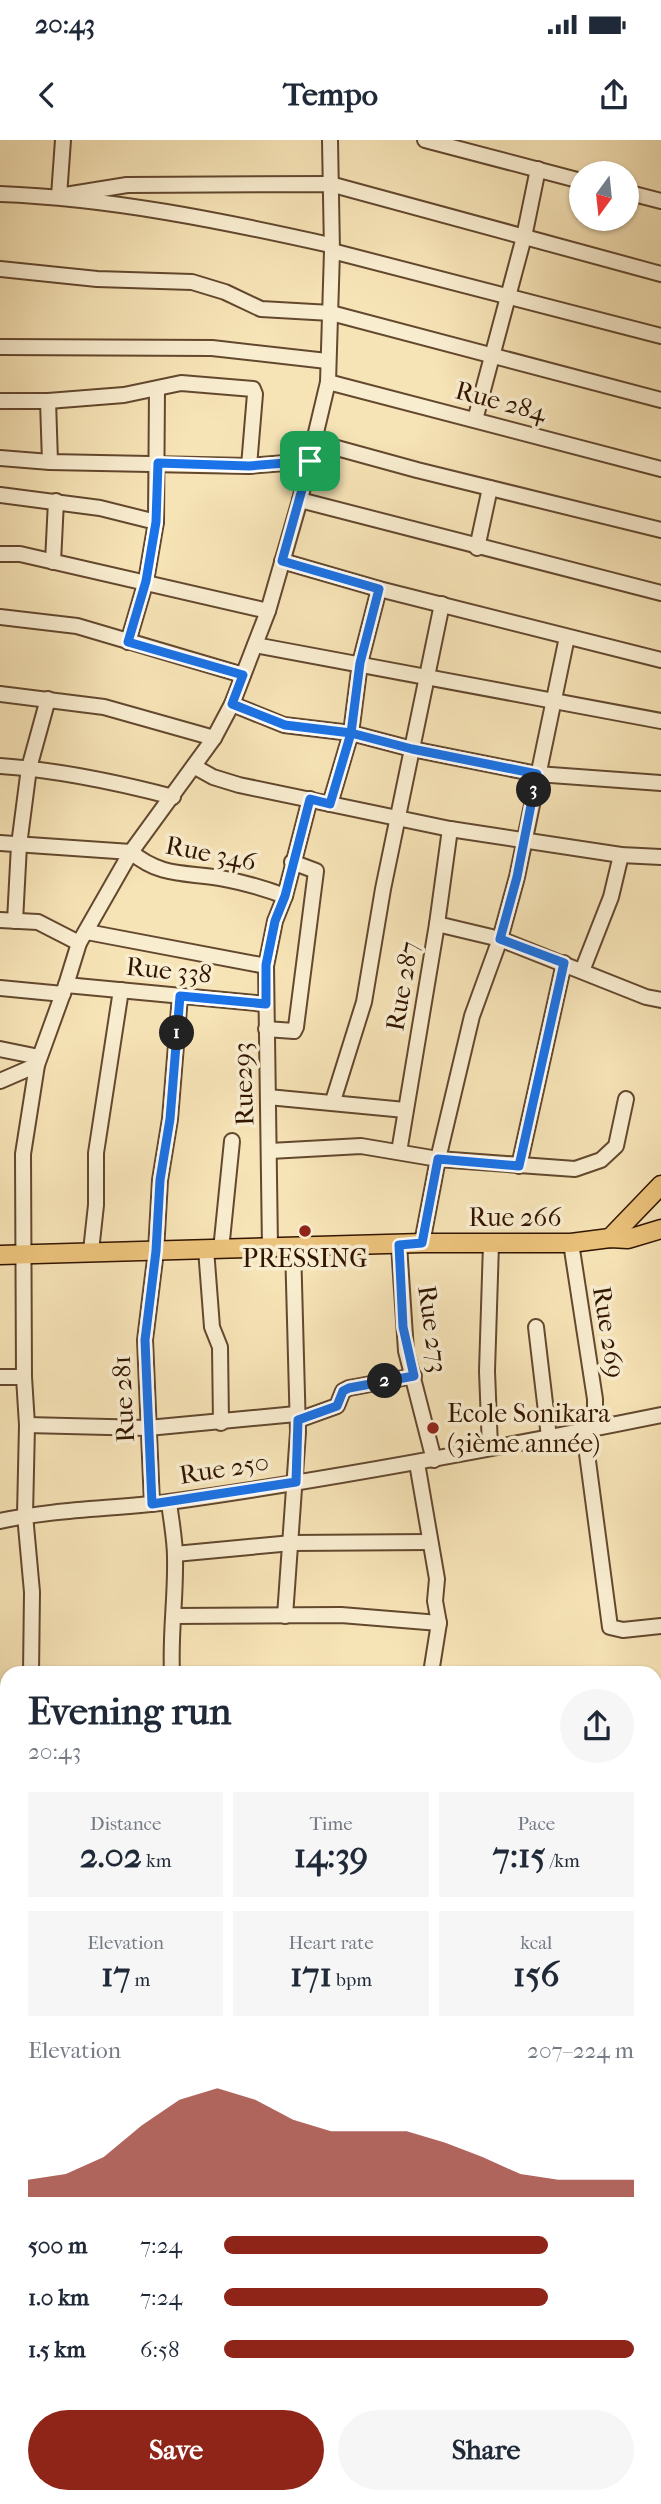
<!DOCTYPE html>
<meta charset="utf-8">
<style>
:root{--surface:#fff;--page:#f6f6f7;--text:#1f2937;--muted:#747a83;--accent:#8f2418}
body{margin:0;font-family:"IM FELL French Canon",serif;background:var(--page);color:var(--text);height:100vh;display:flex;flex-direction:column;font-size:26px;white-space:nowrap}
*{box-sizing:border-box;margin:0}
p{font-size:23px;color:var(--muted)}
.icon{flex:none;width:38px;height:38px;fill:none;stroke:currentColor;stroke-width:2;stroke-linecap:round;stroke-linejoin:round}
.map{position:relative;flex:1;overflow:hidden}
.side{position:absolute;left:0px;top:1526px;width:662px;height:838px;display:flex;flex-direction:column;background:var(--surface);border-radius:21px 21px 0 0;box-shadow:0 2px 5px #0004}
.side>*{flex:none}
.needle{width:46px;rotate:195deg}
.controls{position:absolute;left:569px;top:21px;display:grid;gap:14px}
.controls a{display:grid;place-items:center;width:70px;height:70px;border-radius:50%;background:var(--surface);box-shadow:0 2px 5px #0004;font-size:35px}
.pin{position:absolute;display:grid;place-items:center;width:60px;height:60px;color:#fff;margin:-30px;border-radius:14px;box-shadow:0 4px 10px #0006}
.km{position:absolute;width:35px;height:35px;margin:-18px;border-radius:50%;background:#222;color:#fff;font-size:19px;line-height:35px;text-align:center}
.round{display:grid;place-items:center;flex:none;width:74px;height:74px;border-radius:37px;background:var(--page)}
.summary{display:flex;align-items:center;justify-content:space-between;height:119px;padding:0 28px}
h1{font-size:38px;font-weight:700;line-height:52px}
.metrics{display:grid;grid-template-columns:repeat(3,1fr);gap:10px;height:119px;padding:7px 28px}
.metrics div{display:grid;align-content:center;border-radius:0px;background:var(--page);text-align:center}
.metrics b{font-size:35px;font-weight:700}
.metrics small{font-size:19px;font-weight:400}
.metrics p{font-size:19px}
.chart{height:196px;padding:14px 28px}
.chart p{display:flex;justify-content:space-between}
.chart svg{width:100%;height:126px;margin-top:7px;fill:var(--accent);opacity:.7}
.cta{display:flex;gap:14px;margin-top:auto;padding:14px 28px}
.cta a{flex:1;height:80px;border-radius:42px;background:var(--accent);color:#fff;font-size:28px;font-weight:700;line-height:80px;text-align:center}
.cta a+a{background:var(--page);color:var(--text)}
ul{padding:0 28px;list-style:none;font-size:23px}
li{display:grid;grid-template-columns:112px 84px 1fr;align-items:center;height:52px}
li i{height:18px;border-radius:9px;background:var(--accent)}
.status{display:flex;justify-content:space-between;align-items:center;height:49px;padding:0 35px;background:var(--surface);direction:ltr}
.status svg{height:19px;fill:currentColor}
header{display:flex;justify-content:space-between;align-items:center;height:91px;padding:0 28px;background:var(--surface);font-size:32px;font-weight:700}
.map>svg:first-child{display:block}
.water{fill:#9dbeb0;stroke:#727a6a;stroke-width:2}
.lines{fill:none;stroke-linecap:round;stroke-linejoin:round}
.minor-casing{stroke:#63482e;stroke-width:18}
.major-casing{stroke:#321500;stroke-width:21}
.minor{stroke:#f9edd0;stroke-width:14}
.major{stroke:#ebc27b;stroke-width:18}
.route-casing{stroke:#fff;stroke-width:14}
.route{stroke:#1a73e8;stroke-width:9}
.poi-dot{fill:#8f2418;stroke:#f9edd0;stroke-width:2.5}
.labels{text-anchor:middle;stroke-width:7;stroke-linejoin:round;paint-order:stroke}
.street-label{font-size:26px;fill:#321500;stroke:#f9edd0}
.poi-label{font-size:26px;fill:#321500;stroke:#f9edd0}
</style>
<div class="status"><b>20:43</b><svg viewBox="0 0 49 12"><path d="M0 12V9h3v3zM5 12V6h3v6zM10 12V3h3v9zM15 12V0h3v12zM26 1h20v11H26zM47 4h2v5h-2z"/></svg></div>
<header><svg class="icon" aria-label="back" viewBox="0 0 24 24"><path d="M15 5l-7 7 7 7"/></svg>Tempo<svg class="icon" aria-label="share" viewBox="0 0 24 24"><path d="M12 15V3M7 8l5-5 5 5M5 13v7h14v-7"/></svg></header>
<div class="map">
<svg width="661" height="2364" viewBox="0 0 661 2364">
<rect width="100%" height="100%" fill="#f6e3b6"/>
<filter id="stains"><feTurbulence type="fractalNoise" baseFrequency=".00286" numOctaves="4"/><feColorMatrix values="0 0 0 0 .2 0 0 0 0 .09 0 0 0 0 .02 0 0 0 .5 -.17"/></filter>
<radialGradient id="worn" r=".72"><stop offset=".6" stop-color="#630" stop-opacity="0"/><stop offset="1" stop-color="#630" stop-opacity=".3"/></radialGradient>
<g class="water">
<polygon points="7,1655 7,1722 0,1719 0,1657"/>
<polygon points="661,1821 661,1926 655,1929 655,1824"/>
<polygon points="0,2103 7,2103 7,2357 654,2357 655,2195 661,2195 661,2364 0,2364"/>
</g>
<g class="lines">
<defs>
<g id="minor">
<polyline points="63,0 59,56 127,45 330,44 661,134"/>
<polyline points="425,0 581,41"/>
<polyline points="626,52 661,61"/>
<path d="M0,54c110,4 223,27 330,51"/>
<polyline points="332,111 661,196"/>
<polyline points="0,129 97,139 192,142 225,152 261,169 331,173 661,260"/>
<polyline points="0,207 212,208 327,221"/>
<polyline points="328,242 661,329"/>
<polyline points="0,261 48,261 124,255 181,243 253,249 255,254 249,326"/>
<polyline points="48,261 50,322"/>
<polyline points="475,280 524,97 538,29"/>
<polyline points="315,302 417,330 661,390"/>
<polyline points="0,318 50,322 249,326 310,321"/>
<polyline points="0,355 100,368 156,382"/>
<polyline points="300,360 661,453"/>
<polyline points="477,408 490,348"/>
<polyline points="0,414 20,414 268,471"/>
<polyline points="282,421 379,449 661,520"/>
<polyline points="53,422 56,361"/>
<polyline points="0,477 77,486 243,535"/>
<polyline points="128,502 146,441 156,382 157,249"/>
<polyline points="255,505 661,581"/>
<polyline points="0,554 104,567 214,598"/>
<polyline points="232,564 284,585 351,593 412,609 537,634 661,643"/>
<path d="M0,626c58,4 116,16 173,31"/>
<polyline points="195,627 213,637 239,645 450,689 621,715 661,717"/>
<polyline points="330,664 351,593 360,523 379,449"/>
<path d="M0,703l131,9c30,25 53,20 89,26 23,4 43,10 65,18"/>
<polyline points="0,780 38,782 79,803"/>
<polyline points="15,781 19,705 29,628 48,559"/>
<polyline points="437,784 500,799 646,857 661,860"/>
<polyline points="87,792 266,826"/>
<polyline points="582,831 611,757 621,715"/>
<polyline points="66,845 266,864"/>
<polyline points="0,848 63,854"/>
<polyline points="266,889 294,891 296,887 316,731 292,722"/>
<polyline points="0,909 39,917"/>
<polyline points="0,941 37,925"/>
<polyline points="268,957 405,970"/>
<polyline points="333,961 364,862 383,749 442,464"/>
<polyline points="270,1011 361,1006 438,1019 575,1029 601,1020 616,1006 626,959"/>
<polyline points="399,1012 437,784 450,689"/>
<polyline points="519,1026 564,823"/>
<polyline points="422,1103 438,1019 472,876 500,799 517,737 567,497"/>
<polyline points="571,1103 595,1259 595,1288"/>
<polyline points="399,1105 406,1211 434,1320"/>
<polyline points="270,1107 266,826 275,781 285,756 310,659"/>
<polyline points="206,1109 212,1187 220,1207 221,1283"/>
<polyline points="221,1110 232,1001"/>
<polyline points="91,1111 96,1065 96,1013 121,850"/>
<polyline points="536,1187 549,1297"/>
<polyline points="0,1237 24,1237"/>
<polyline points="298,1280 337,1266 343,1251 349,1248 414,1236"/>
<polyline points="27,1285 148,1288 296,1274"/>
<polyline points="584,1291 610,1487 623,1490 661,1486"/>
<polyline points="490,1308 487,1231 491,1104"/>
<polyline points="417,1323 437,1439 435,1461 439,1483 431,1533"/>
<path d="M169,1362c2,18 6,37 6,55 1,40 -5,76 -3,116"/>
<polyline points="152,1364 145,1200 156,1111 160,1040 170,979 180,856"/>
<path d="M0,1381c55,-12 113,-12 169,-19 165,-23 329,-54 492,-87"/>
<polyline points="175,1414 292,1403 429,1402"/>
<polyline points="174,1476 341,1475 439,1483"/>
<polyline points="285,1476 298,1292 293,1106"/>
<polyline points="31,1533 32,1452 25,1375 27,1285 24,1237 23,1014 37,925 66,845 79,803 131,712 214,598 232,564 268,471 300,360 328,242 332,111 330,0"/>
<polyline points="0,1915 7,1916"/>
</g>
<g id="major">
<polyline points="610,1098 661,1045"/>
<polyline points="0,1115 422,1103 571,1103 610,1098 628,1099 661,1089"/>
</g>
</defs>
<use href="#minor" class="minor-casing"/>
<use href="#major" class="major-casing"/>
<use href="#minor" class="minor"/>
<use href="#major" class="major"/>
</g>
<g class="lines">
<defs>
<polyline id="route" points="310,321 282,421 379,449 360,523 351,593 330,664 310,659 285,756 275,781 266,825 266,864 180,856 170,979 160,1040 156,1111 145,1200 152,1364 296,1342 298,1280 337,1266 343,1251 349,1248 414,1236 403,1187 399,1105 422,1103 438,1019 519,1026 564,823 500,799 517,737 537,634 412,609 351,593 285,585 232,564 243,535 128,502 146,441 156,382 158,323 249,326 310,321"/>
</defs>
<use href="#route" class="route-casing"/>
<use href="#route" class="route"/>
</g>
<g class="poi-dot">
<circle cx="305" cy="1091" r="7"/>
<circle cx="433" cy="1288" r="7"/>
</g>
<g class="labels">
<g class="street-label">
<text transform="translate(501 261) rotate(15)" y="9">Rue 284</text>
<text transform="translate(211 713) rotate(11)" y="9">Rue 346</text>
<text transform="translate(169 830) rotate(6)" y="9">Rue 338</text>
<text transform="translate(402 846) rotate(-80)" y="9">Rue 287</text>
<text transform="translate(243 944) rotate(-92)" y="9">Rue293</text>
<text x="515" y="1086">Rue 266</text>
<text transform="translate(433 1189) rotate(82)" y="9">Rue 273</text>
<text transform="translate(609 1192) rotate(81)" y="9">Rue 269</text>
<text transform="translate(123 1259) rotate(-93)" y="9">Rue 281</text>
<text transform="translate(224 1328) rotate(-9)" y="9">Rue 250</text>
</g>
<g class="poi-label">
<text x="305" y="1127">PRESSING</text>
<text x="447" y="1282" text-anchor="start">Ecole Sonikara<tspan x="447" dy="30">(3ième année)</tspan></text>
</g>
</g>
<rect width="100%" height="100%" filter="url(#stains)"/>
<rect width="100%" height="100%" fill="url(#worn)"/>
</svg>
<div class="controls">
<a><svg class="needle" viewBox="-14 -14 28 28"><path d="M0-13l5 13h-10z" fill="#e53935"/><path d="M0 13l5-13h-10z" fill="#747a83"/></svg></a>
</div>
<div class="pin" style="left:310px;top:321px;background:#1e9e55"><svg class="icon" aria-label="arrive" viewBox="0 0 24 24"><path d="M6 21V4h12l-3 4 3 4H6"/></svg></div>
<b class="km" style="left:177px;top:893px">1</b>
<b class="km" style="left:385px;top:1241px">2</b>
<b class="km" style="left:534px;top:650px">3</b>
<section class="side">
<div class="summary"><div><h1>Evening run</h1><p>20:43</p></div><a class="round"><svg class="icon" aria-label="share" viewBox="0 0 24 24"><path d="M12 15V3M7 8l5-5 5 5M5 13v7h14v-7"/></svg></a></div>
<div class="metrics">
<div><p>Distance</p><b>2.02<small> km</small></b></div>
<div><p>Time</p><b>14:39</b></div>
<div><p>Pace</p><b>7:15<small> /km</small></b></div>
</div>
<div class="metrics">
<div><p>Elevation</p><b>17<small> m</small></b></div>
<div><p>Heart rate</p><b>171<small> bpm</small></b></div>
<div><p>kcal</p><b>156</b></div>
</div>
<div class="chart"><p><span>Elevation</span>207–224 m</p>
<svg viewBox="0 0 160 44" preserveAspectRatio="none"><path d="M0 44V38L10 36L20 30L30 19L40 10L50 6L60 10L70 17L80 21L90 21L100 21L110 25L120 30L130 36L140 38L150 38L160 38V44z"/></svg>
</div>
<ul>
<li><b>500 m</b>7:24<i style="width:79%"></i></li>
<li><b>1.0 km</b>7:24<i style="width:79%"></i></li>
<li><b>1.5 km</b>6:58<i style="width:100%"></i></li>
</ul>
<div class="cta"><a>Save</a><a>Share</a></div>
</section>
</div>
